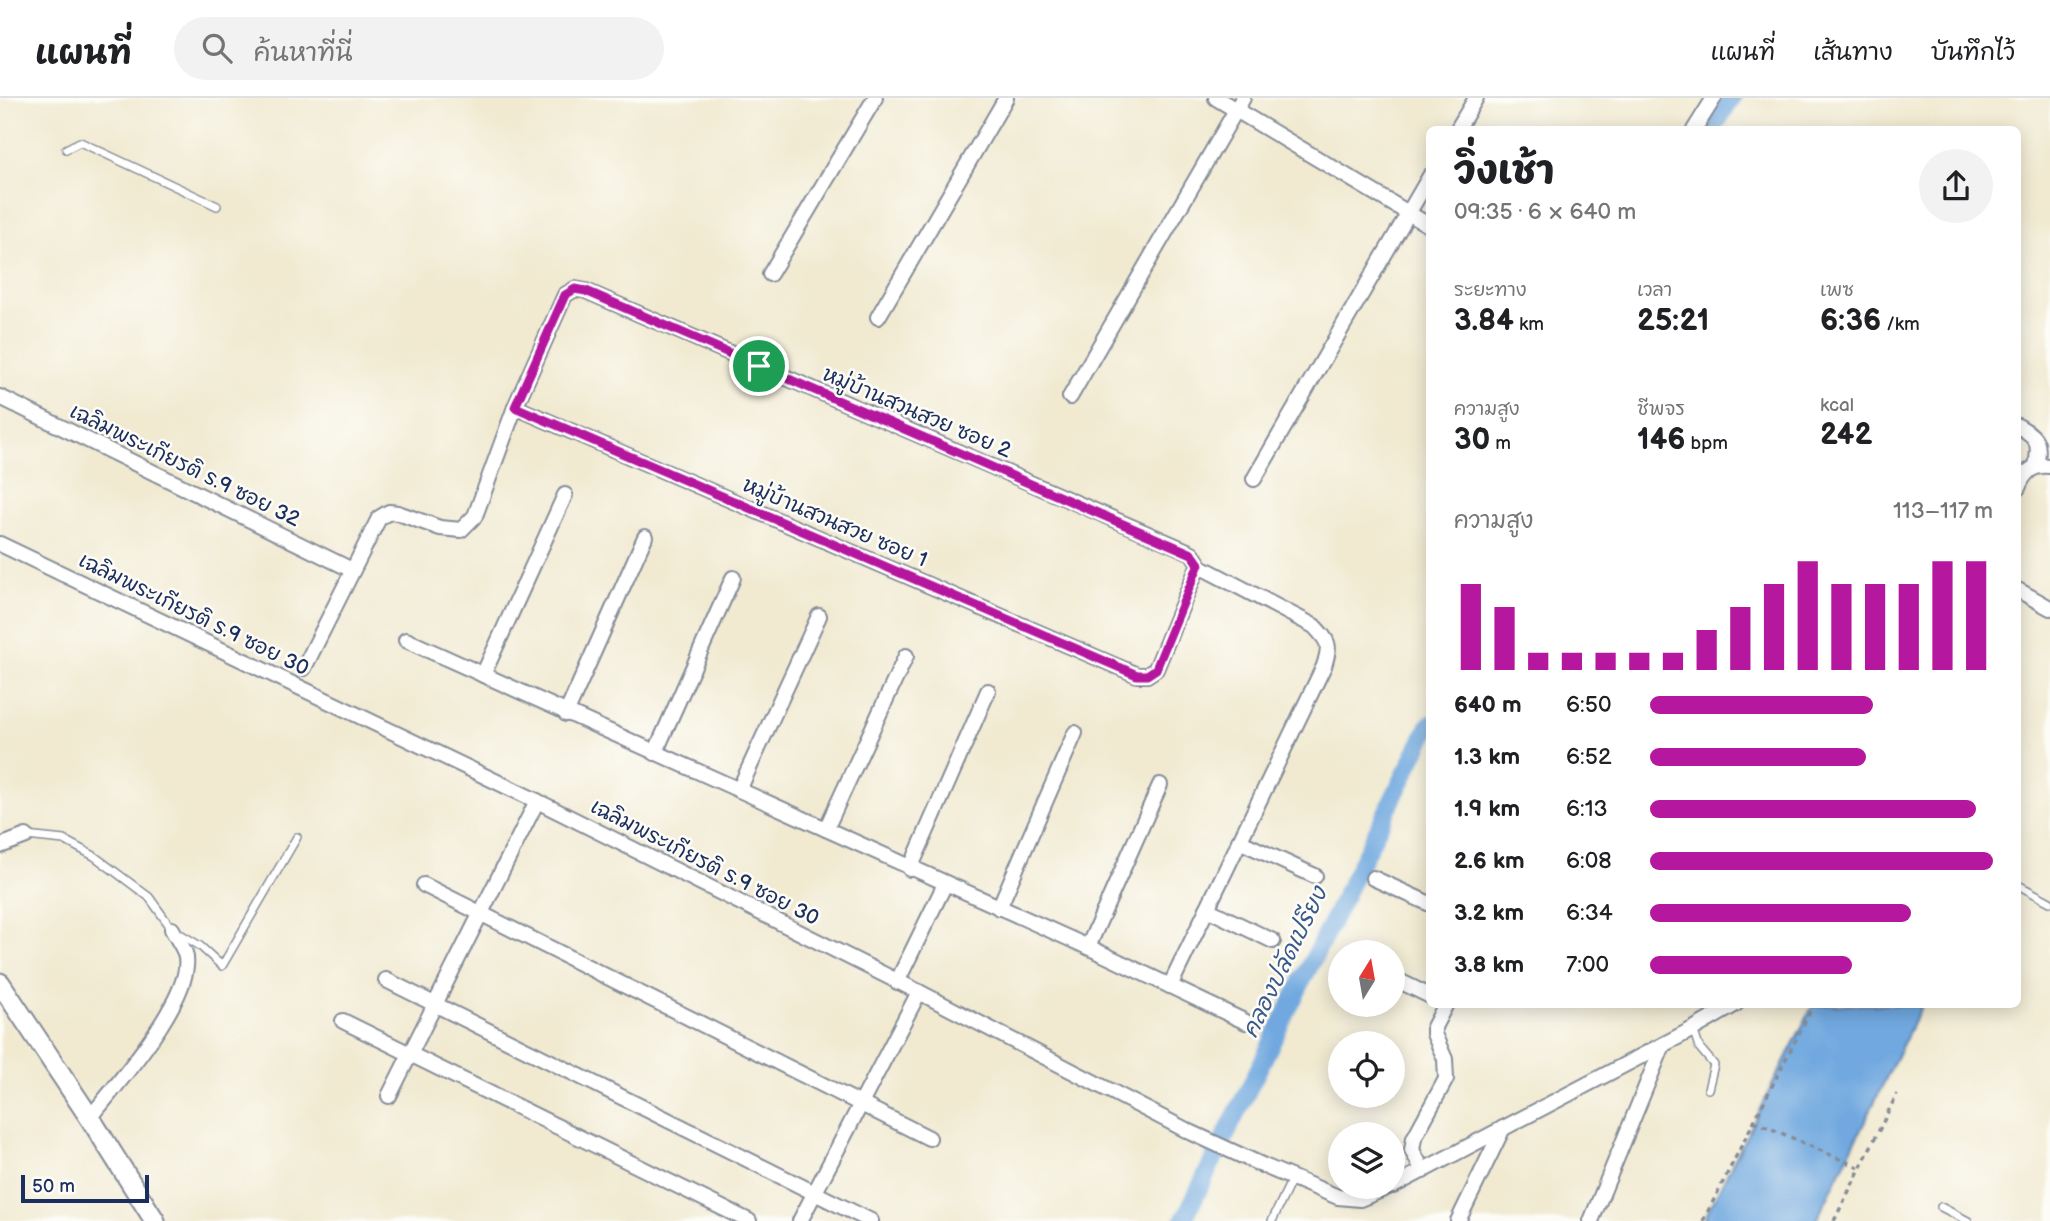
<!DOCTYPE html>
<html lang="th">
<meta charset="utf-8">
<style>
:root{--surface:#fff;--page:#f2f2f2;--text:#202124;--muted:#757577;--line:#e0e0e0;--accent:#b5179e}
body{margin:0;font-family:"Balsamiq Sans","Playpen Sans Thai",sans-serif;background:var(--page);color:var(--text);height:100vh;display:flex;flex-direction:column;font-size:26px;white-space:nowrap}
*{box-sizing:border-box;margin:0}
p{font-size:23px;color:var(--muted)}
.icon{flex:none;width:38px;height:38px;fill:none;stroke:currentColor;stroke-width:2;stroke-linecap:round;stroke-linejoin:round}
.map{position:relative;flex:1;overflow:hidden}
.sheet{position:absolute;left:1426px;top:28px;width:595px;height:882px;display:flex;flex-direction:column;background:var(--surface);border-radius:10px;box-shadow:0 4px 18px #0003}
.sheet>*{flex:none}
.needle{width:46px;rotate:11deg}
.buttons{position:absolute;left:1328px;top:842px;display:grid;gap:14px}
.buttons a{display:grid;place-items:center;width:77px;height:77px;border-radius:50%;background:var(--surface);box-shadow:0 4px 18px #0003;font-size:35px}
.scale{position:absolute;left:21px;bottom:18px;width:128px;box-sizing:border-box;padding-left:7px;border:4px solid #1b2f5e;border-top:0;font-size:19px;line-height:24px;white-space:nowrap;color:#1b2f5e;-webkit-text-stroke:5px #fdfcf7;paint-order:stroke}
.pin{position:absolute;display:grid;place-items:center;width:60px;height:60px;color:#fff;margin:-30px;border:4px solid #fff;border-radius:50%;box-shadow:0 2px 7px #0007}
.round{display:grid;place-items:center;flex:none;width:74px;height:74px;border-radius:37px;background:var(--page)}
.headline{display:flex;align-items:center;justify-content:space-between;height:119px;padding:0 28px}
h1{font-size:38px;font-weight:800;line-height:52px}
.stats{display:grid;grid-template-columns:repeat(3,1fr);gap:10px;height:119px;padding:7px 28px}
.stats div{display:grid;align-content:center}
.stats b{font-size:30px;font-weight:800}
.stats small{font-size:19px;font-weight:400}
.stats p{font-size:19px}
.chart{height:196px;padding:14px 28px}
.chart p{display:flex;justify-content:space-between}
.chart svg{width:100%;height:126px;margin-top:7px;stroke:var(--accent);stroke-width:6}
ul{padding:0 28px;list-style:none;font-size:23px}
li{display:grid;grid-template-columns:112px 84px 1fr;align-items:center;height:52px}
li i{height:18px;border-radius:9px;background:var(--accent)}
header{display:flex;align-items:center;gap:42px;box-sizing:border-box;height:98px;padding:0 35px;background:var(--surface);border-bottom:2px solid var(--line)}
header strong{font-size:33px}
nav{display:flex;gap:38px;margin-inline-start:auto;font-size:24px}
.search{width:490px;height:63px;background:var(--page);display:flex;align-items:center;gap:18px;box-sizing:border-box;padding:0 24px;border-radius:38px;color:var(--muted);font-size:26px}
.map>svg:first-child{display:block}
.water{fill:#6fa8df;stroke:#456c9e;stroke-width:2}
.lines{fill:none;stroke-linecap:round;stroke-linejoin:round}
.canal{stroke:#6fa8df;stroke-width:18}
.lane-casing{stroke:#868c98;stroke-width:10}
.street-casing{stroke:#868c98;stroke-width:18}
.secondary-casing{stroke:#868c98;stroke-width:23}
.path{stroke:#868c98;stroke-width:3.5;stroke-dasharray:5 5;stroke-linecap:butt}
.lane{stroke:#fff;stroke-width:7}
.street{stroke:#fff;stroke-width:14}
.secondary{stroke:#fff;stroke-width:19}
.route-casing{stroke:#fff;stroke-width:14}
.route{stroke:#b5179e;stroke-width:9}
.labels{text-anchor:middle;stroke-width:5;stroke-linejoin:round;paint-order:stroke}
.street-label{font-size:21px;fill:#1b2f5e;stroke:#fdfcf7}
.water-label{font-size:23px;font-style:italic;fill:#38598b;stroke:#fdfcf7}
</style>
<header>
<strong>แผนที่</strong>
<div class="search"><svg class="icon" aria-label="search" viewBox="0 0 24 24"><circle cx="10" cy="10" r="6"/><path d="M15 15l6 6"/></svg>ค้นหาที่นี่</div>
<nav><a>แผนที่</a><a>เส้นทาง</a><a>บันทึกไว้</a></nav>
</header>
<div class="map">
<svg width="2050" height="1123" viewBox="0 0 2050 1123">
<rect width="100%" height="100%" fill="#fdfcf7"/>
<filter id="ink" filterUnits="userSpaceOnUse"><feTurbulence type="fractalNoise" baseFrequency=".0143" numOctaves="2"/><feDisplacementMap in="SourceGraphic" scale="14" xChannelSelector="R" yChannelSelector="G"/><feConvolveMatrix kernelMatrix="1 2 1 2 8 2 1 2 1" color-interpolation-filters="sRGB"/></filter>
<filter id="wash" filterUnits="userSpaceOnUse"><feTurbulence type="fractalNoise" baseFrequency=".00686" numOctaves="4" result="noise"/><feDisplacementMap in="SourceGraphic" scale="28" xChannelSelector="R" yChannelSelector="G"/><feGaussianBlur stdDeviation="1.57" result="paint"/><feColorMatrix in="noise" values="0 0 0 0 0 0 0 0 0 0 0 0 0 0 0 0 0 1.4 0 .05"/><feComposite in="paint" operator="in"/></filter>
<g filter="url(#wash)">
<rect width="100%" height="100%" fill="#f1ead1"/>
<polygon class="water" points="1813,907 1922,907 1816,1123 1703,1123"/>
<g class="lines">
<g class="canal">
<polyline points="1712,32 1732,0"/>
<polyline points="1183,1123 1430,626"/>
</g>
</g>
</g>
<g filter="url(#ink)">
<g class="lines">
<defs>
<g id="lane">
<polyline points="66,51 80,44 217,108"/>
<polyline points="26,738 64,742 94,758 149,799 172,831 200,848 222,868 297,739"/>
<polyline points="2018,787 2050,804"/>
<polyline points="1693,931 1699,949 1714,967 1708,991"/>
<polyline points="1941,1109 1968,1123"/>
<polyline points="1272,1123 1292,1081"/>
</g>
<g id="street">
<polyline points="1216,0 1430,128"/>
<polyline points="1457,32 1476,0"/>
<polyline points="1694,32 1714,0"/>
<polyline points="770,176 875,0"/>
<polyline points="878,219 1006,0"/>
<polyline points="0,299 352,472"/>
<polyline points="1070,299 1243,0"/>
<path d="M2018,328c21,12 22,17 18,40"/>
<polyline points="1254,381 1430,78"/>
<path d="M2018,390c6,-16 15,-24 32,-22"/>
<polyline points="0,446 537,703 919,894 1188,1033 1264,1068 1338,1099 1360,1101 1391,1088"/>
<polyline points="2018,492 2050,510"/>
<polyline points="406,542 1088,849 1246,924"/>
<polyline points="304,570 379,420 389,414 398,415 440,430 461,432 475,418 515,309 565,197 575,191 586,193 1192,455 1199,466 1156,571 1147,577 1137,577 515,309"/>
<polyline points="483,577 565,397"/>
<polyline points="566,616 645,439"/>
<polyline points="655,655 733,480"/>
<polyline points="739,692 819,518"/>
<polyline points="826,731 906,558"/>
<polyline points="1239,743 1315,778"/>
<polyline points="0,748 26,738"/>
<polyline points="910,771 988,593"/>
<polyline points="1373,780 1430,806"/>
<polyline points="424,787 929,1040"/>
<polyline points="999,810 1075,635"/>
<polyline points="1207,811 1273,843"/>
<polyline points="1088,849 1160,687"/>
<polyline points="1393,880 1430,898"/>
<polyline points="386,882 871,1123"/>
<polyline points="897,884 945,786"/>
<path d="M1170,888l154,-320c7,-22 5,-24 -10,-40l-109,-57h-8"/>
<polyline points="343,923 749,1123"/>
<polyline points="389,998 537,703"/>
<path d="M90,1020c25,-32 108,-125 95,-165 -3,-8 -9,-16 -13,-24"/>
<polyline points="1423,1073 1412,1052 1414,1040 1446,981 1445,961 1434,936 1434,929 1446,906"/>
<polyline points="1393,1088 1693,931 1736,906"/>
<polyline points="800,1123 919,894"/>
<polyline points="1458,1123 1503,1030"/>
<polyline points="1591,1123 1663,947"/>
</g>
<polyline id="secondary" points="0,885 90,1020 155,1123"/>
</defs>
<use href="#lane" class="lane-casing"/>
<use href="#street" class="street-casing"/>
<use href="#secondary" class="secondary-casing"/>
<g class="path">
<polyline points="1754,1023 1860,1070"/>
<polyline points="1703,1123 1814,906"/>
<polyline points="1834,1123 1897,996"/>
</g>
<use href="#lane" class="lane"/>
<use href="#street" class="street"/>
<use href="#secondary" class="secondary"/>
</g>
</g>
<g class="lines" filter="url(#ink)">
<defs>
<polygon id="route" points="575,191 586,193 1192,456 1199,466 1156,571 1147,577 1137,577 515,309 565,197"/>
</defs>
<use href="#route" class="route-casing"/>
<use href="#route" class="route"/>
</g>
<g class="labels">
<g class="street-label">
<text transform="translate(917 314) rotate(23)" y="7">หมู่บ้านสวนสวย ซอย 2</text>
<text transform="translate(185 367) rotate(26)" y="7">เฉลิมพระเกียรติ ร.9 ซอย 32</text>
<text transform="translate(835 424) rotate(23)" y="7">หมู่บ้านสวนสวย ซอย 1</text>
<text transform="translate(194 516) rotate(26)" y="7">เฉลิมพระเกียรติ ร.9 ซอย 30</text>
<text transform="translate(705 764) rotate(27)" y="7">เฉลิมพระเกียรติ ร.9 ซอย 30</text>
</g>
<g class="water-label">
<text transform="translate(1284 864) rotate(-64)" y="8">คลองปลัดเปรียง</text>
</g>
</g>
</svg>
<div class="buttons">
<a><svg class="needle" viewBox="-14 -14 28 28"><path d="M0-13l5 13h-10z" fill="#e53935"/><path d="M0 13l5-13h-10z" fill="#757577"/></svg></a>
<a><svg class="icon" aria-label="locate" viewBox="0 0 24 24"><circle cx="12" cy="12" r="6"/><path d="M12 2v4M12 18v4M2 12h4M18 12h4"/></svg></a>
<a><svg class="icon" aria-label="layers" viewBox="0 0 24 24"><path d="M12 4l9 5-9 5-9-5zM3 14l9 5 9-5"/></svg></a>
</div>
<div class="scale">50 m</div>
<div class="pin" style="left:759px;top:268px;background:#1e9e55"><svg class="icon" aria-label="arrive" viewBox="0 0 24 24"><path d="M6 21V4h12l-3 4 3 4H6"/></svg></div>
<section class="sheet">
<div class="headline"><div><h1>วิ่งเช้า</h1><p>09:35 · 6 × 640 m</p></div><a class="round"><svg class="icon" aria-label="share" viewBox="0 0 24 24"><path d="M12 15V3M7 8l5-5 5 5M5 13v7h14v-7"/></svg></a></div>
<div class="stats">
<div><p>ระยะทาง</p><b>3.84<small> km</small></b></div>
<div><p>เวลา</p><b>25:21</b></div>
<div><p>เพซ</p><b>6:36<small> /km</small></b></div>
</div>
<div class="stats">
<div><p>ความสูง</p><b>30<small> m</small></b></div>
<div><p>ชีพจร</p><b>146<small> bpm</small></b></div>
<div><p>kcal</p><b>242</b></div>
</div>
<div class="chart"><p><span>ความสูง</span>113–117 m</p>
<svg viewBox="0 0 160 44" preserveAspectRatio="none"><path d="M5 44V14M15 44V22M25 44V38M35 44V38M45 44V38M55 44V38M65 44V38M75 44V30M85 44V22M95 44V14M105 44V6M115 44V14M125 44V14M135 44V14M145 44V6M155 44V6"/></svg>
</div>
<ul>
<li><b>640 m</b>6:50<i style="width:65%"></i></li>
<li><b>1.3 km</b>6:52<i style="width:63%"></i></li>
<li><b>1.9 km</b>6:13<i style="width:95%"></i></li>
<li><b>2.6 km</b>6:08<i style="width:100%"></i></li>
<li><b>3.2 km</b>6:34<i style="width:76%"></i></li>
<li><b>3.8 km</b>7:00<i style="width:59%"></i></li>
</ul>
</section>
</div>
